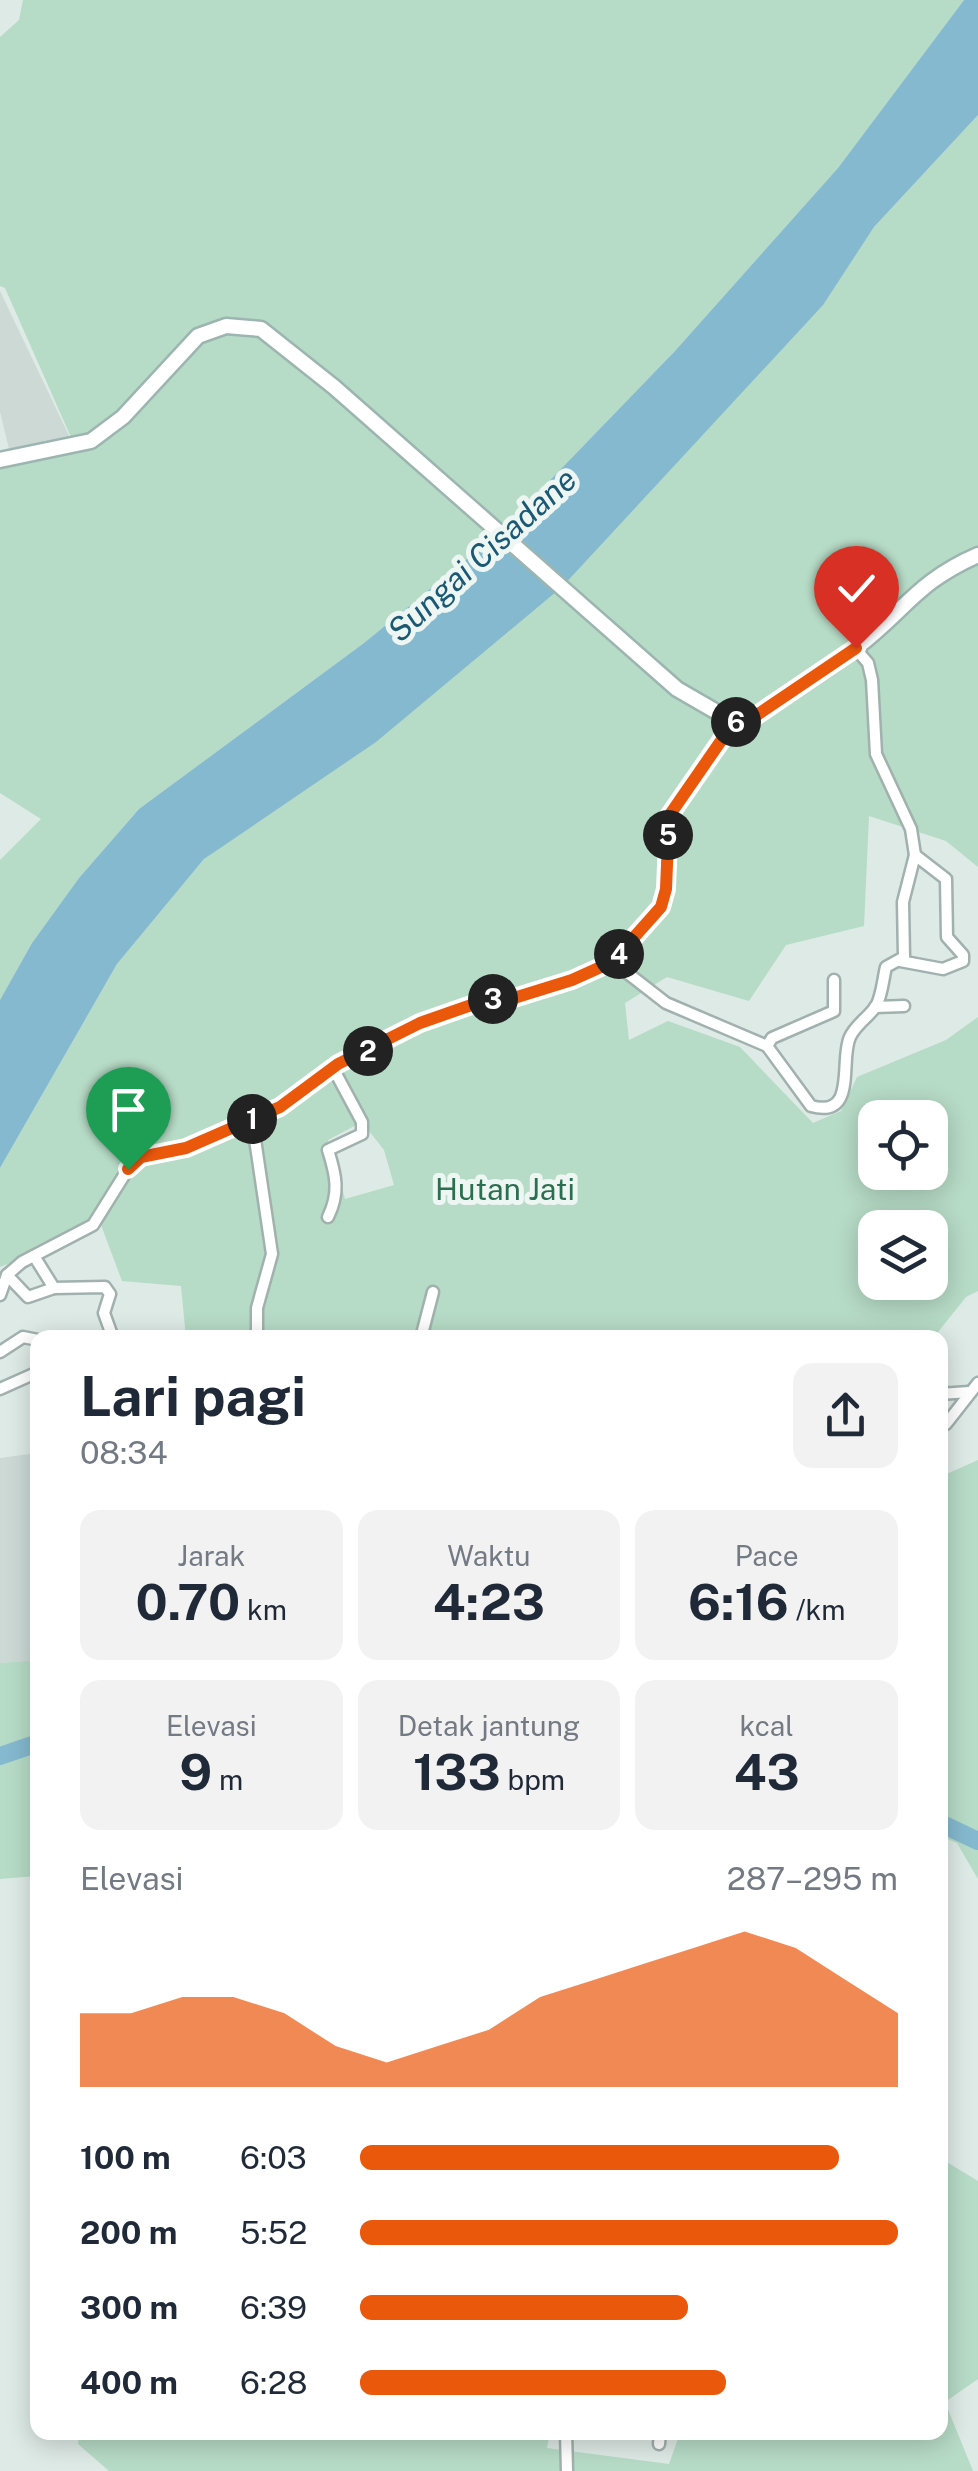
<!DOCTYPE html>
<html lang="id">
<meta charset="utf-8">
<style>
:root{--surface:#fff;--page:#f2f2f3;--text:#1f2937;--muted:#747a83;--accent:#ea580c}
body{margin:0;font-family:"Public Sans",sans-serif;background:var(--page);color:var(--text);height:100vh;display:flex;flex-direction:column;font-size:38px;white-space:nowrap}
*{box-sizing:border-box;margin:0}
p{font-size:32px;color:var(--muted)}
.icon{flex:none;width:55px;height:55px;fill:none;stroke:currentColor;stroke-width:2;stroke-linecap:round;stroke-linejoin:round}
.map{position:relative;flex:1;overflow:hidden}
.panel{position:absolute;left:30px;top:1330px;width:918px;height:1110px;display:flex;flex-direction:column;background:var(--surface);border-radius:20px;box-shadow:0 5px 25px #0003}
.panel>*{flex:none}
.controls{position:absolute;left:858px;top:1100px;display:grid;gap:20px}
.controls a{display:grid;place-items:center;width:90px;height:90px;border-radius:20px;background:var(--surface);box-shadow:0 5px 25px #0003;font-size:50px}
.pin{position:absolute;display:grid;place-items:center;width:85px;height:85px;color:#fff;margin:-102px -42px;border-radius:50% 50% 50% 0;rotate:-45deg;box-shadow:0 0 10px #0007}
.pin .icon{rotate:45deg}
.km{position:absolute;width:50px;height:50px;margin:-25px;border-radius:50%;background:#222;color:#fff;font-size:28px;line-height:50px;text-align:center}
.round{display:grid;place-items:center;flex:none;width:105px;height:105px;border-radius:20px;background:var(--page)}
.overview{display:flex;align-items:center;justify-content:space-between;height:170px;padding:0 50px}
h1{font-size:55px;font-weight:700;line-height:75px}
.figures{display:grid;grid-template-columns:repeat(3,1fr);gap:15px;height:170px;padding:10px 50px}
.figures div{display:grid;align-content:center;border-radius:20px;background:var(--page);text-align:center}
.figures b{font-size:50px;font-weight:700}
.figures small{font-size:28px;font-weight:400}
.figures p{font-size:28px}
.chart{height:280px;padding:20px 50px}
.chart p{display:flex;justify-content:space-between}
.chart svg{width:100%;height:180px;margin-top:10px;fill:var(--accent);opacity:.7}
ul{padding:0 50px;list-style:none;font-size:32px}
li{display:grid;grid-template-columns:160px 120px 1fr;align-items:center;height:75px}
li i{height:25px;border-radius:12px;background:var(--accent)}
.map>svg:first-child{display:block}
.built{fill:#ccd9d5}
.green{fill:#b6dbc6;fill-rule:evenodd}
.water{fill:#85b9cf}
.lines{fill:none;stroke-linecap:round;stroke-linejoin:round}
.river{stroke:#85b9cf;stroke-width:18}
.minor-casing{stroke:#a1b1ae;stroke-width:15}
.secondary-casing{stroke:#9db5b0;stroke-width:19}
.minor{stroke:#fff;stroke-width:10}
.secondary{stroke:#fff;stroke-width:14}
.route-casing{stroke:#fff;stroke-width:20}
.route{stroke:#ea580c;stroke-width:12}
.labels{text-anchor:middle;stroke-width:10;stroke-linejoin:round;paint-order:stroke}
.park-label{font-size:30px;fill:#2a6f4f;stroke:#eef6f3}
.water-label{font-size:32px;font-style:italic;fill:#1b5874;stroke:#eef6f3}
</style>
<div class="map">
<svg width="978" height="2471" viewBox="0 0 978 2471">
<rect width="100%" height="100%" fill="#deeae6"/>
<g class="built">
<polygon points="0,291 72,442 10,453 0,412"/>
<polygon points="37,1453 37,1660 0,1663 0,1458"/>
</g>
<g class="green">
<polygon points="23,0 964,0 838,168 675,351 501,531 364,643 139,809 79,878 32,943 0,1000 0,860 41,819 0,793 0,466 78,453 5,288 0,286 0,37 19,20"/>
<path d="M978,115v752l-32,-26 -77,-25 -5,110 -78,19 -37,56 -82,-24 -42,26 4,37 39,-19 72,26 73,76 28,-12 16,-34 89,-37 32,-23v274l-12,6 -32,40 -748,1 -5,-52 -59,-5 -21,-56 -101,42v-99l117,-204 87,-105 359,-273 259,-281 52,-78zM875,1118h55v54h-55zM362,1122l22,28 10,35 -49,14 -17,-59zM875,1228h55v54h-55z"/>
<polygon points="978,1460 978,1879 957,1843 940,1836 940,1477"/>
<polygon points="37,1660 37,1876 0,1879 0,1663"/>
<polygon points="940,2158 978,2181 978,2379 945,2402 973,2471 109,2471 78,2444 79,2432 550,2432 547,2448 669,2464 680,2433 940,2432"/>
</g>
<polygon class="water" points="964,0 978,0 978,115 874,227 823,305 563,586 376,742 204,859 117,964 0,1168 0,1000 32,943 79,878 139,809 364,643 501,531 675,351 838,168"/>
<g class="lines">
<g class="river">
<polyline points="0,1756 38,1743"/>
<polyline points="940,1823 978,1841"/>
</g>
<defs>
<g id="minor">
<path d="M612,961l54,42 101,43 44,60c47,13 28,-46 39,-69 6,-13 19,-20 26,-31 6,-10 7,-27 10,-39l18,-10 -1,-55 12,-47 -4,-26 -35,-75 -4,-74 -4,-17 -13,-15"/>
<polyline points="900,961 943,969 963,961 963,955 947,937 946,879 915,855"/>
<polyline points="875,1007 904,1006"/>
<polyline points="767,1046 772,1038 834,1011 834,980"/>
<polyline points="252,1119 272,1254 257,1308 257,1338"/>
<path d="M328,1217c12,-24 8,-42 0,-67l34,-16v-12l-29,-54"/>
<polyline points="34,1256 54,1288 105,1287 110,1294 104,1313 113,1338"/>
<polyline points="7,1275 28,1297 54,1288"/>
<polyline points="0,1295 7,1275 22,1262 93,1225 128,1169 141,1157 187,1149 280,1107 338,1064 420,1023 480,1002 514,998 571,980 612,961 661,907 666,889 669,816 734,722"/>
<polyline points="421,1338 433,1292"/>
<polyline points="0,1352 23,1337 38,1340"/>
<polyline points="0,1389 38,1372"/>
<polyline points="940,1394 969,1392"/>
<polyline points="946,1424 978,1383"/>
<polyline points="566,2432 567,2471"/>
<polyline points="659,2444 660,2432"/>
</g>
<path id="secondary" d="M0,460l91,-19 32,-24 75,-81 28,-10 35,3 73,58 343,302 57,33 20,-5c34,-23 70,-45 102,-69 49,-37 60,-66 122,-93"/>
</defs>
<use href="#minor" class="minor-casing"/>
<use href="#secondary" class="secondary-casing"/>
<use href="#minor" class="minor"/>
<use href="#secondary" class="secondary"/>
</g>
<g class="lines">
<defs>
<polyline id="route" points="128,1169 141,1157 186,1148 280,1107 338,1064 420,1023 480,1002 514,998 572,980 612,962 661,907 666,889 669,816 734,722 754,717 856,648"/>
</defs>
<use href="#route" class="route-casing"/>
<use href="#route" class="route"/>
</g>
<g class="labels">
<g class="park-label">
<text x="505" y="1200">Hutan Jati</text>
</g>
<g class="water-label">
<text transform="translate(482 555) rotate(-42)" y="11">Sungai Cisadane</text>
</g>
</g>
</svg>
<div class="controls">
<a><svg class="icon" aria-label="locate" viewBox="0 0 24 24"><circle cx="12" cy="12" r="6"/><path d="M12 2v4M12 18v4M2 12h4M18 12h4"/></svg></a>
<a><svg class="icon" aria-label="layers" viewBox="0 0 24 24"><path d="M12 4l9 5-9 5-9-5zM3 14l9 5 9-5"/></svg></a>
</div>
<div class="pin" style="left:128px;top:1169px;background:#1e9e55"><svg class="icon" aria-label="arrive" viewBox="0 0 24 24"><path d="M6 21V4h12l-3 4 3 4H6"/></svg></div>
<div class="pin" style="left:856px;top:648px;background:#d93025"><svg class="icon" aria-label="check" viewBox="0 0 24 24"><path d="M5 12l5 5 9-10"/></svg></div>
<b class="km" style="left:252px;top:1119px">1</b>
<b class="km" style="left:368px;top:1051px">2</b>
<b class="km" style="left:493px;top:999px">3</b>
<b class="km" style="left:619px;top:954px">4</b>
<b class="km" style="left:668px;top:835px">5</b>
<b class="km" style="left:736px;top:722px">6</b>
<section class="panel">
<div class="overview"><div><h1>Lari pagi</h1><p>08:34</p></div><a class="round"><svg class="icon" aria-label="share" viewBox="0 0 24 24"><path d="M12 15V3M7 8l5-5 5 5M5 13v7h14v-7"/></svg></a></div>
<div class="figures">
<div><p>Jarak</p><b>0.70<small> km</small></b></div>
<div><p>Waktu</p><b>4:23</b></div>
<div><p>Pace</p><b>6:16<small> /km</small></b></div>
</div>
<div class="figures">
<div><p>Elevasi</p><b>9<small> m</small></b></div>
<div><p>Detak jantung</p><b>133<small> bpm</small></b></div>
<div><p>kcal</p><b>43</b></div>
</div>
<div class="chart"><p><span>Elevasi</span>287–295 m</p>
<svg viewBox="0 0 160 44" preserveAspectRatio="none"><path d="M0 44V26L10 26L20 22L30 22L40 26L50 34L60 38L70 34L80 30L90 22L100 18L110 14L120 10L130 6L140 10L150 18L160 26V44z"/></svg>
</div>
<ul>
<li><b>100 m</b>6:03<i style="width:89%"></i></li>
<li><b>200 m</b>5:52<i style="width:100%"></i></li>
<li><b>300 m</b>6:39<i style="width:61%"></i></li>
<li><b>400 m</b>6:28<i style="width:68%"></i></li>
</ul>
</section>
</div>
